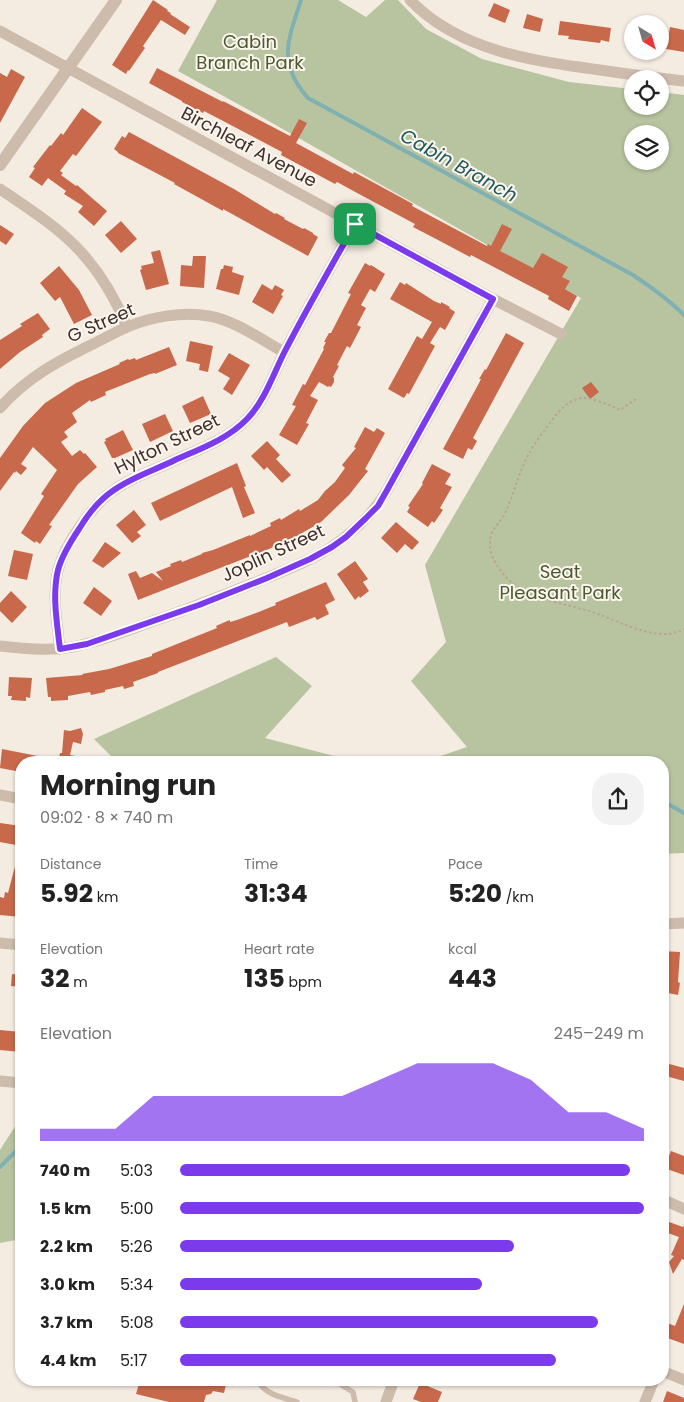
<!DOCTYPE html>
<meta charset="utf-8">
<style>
:root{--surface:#fff;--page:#f2f2f2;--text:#222;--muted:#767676;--accent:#7c3aed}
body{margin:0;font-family:Poppins,sans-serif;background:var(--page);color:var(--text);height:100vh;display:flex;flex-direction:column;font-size:19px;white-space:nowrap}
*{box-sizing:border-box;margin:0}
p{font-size:16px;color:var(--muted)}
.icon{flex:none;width:28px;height:28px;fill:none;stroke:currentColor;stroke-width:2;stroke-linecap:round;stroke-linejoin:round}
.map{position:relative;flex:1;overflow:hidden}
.details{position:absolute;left:15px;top:756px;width:654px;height:630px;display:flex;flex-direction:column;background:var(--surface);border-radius:20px;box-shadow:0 1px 4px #0004}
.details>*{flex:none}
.needle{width:32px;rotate:143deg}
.controls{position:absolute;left:624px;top:15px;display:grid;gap:10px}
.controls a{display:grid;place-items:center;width:45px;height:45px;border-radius:50%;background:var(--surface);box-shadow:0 1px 4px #0004;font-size:25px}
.pin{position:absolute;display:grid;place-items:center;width:42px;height:42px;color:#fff;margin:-21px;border-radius:10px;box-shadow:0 2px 8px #0006}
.round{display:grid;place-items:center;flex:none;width:52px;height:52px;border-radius:20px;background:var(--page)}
.headline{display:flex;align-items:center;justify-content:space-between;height:85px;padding:0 25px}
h1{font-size:28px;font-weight:700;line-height:38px}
.figures{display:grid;grid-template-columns:repeat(3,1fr);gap:8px;height:85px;padding:5px 25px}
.figures div{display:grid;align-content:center}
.figures b{font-size:25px;font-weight:700}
.figures small{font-size:14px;font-weight:400}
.figures p{font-size:14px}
.chart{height:140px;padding:10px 25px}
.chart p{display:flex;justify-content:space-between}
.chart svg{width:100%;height:90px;margin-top:5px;fill:var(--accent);opacity:.7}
ul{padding:0 25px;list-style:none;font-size:16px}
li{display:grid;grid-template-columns:80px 60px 1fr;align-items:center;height:38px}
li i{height:12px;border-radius:6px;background:var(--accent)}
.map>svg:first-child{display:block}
.green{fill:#b8c4a0;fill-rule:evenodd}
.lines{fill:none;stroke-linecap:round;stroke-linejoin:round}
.stream{stroke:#7fb0b2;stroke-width:4}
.building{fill:#c8694b}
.path{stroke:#b9a596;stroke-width:2;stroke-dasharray:2.5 2.5;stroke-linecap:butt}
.service{stroke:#cdbbac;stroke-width:5.5}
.minor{stroke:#cdbbac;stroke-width:11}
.tertiary{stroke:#cdbbac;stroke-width:12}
.route-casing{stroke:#fff;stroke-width:10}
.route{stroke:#7c3aed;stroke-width:6}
.labels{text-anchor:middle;stroke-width:4;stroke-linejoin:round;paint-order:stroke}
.park-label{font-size:18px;fill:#4a5a2e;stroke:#fbf5ee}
.street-label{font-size:18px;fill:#3b302b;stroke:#fbf5ee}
.water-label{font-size:19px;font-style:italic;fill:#1f5a5e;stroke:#fbf5ee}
</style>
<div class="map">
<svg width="684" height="1402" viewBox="0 0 684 1402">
<rect width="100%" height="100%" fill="#f4ebe1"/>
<g class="green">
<path d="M217,0h121l28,17 19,-17h13l28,29 56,30 87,23 63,7v17h28v-14l24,3v758l-21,1 -1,-92h-239l44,-15 -56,-66 35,-39 -21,-77 156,-267 -323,-183 -80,-44zM632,134h28v27h-28z"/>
<polygon points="276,657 312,686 265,738 357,762 138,762 113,758 94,739"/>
<polygon points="21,1117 21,1239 0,1243 0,1150"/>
</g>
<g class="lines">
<g class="stream">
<path d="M301,0c-13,40 -24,63 7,98l325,177c18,12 35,24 51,40"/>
<polyline points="662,804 666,803 684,813"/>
<polyline points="0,1167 21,1146"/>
</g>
</g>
<g class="building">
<polygon points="153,0 168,10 167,11 171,13 170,14 190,27 185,35 161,20 143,46 145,48 129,71 128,70 126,74 112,65"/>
<polygon points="494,3 510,10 505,23 488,16"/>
<polygon points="527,14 543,19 540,32 523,28"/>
<polygon points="560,21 611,28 609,42 601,40 600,43 568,39 569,36 558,35"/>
<polygon points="670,27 684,30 684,52 666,49"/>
<polygon points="157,68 223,102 223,101 290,136 299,119 307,123 296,143 353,174 354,172 367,179 413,204 412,206 487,246 488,244 491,246 502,224 512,229 500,251 533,268 542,253 568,267 562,277 570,281 565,289 577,296 569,311 548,299 549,296 471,255 470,257 438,240 413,227 415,224 359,194 337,182 335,184 281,155 282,152 204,111 203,113 182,102 182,101 149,83"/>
<polygon points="11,69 25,77 0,123 0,73 7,77"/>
<polygon points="82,108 102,122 76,156 73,154 60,171 63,173 61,175 76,186 77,185 107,211 94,226 78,212 83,206 64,194 66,191 48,178 42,186 29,177 35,168 33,167 50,145 51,146 61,133 63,135"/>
<polygon points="129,132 234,189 275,214 276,213 285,218 284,219 303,229 304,228 313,233 313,234 318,237 308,256 223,209 223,211 194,195 174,184 175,183 118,153 118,152 114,149 122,136 125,138"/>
<polygon points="121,221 137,239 121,253 105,235"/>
<polygon points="0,225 14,234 6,245 0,241"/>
<polygon points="160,250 169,284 146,290 140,270 142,269 141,266 154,263 151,252"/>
<polygon points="193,256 206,256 204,288 180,286 181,265 192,266"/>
<polygon points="365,263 370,266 371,265 385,274 375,292 370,289 361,305 366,308 357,325 361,327 350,348 347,346 337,365 339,366 333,377 334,378 334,382 331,387 329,386 328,387 319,382 310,396 318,400 306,423 309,424 297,445 279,435 296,406 292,405 303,384 305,385 324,349 323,348 326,342 324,342 329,333 331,333 351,294 348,293"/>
<polygon points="224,265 233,267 232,272 244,276 239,295 216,289 221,269 223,269"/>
<polygon points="59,266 79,290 92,315 74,324 60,297 55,301 40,283"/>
<polygon points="400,282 405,285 406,283 434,301 441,304 441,302 450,307 449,308 455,312 445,330 440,327 430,343 435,346 409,394 407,393 404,398 388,389 417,336 422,339 432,322 390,299"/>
<polygon points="262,284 272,290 275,285 284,290 281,295 283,296 273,314 252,302"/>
<polygon points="38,313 50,329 42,335 43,337 20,352 0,369 0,340 22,326 20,324"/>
<polygon points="506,333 524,343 473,438 477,441 472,450 468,448 463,459 443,449 478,385 481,379 479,379 485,369 486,370"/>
<polygon points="190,341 213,346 208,372 199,370 200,364 186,361"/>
<polygon points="169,347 177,365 155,374 155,373 150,374 105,392 106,395 91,402 90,400 72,413 77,422 64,432 68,437 61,442 72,456 80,450 84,454 85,453 97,467 78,484 49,525 52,526 40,544 36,541 35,543 21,533 44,496 41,494 57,470 33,447 21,464 27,468 21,475 16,471 15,473 14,472 0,491 0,458 23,426 45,403 76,383 120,364 119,363 128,359 129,360 135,358 136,360"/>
<polygon points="229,353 250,365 232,395 223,389 230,378 218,371"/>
<polygon points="591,382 599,392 590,399 582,388"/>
<polygon points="203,396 211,414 190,423 182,406"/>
<polygon points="165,414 173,431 150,442 142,424"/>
<polygon points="365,427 374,432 377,428 385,433 365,469 368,471 349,495 321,522 297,536 269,549 138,600 128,574 136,571 140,578 152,573 163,581 156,572 171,566 170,564 181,560 182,562 202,554 202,553 213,550 250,535 250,536 271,526 270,523 280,518 281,520 299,509 300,511 318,500 325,491 335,482 345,468 342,465 356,448 354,447"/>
<polygon points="123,430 133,450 115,458 112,458 104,442 106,441 105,439"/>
<polygon points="267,441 280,455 276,459 291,475 282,483 267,467 264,470 251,456"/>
<polygon points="237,463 246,486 244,487 255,513 243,518 232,487 160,521 151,503"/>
<polygon points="432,464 451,474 445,484 452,487 440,508 443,510 434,523 432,521 428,527 407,512 410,507 408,506 423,484 422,483"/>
<polygon points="134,510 146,525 137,532 141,536 132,543 116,525"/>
<polygon points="396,522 419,542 412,550 405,544 397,553 381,538"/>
<polygon points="105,542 121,553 103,568 92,561"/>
<polygon points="14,550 33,554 27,580 8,576"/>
<polygon points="355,561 368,579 363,582 369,591 360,598 359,596 355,600 337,574"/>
<polygon points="326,582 335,600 325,605 329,614 317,620 315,617 289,627 287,622 158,672 158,673 133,682 134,686 124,689 123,686 105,690 105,692 91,695 90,692 68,696 68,700 51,701 51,697 48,697 46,678 83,675 82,674 109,669 152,656 152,654 217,628 216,626 225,622 230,620 230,622 237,620 256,613 276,605 275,603"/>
<polygon points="94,587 112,601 101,616 83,603"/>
<polygon points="11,591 27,607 12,623 0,611 0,603"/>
<polygon points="9,677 32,678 30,698 26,697 26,701 11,700 12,696 8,696"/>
<polygon points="81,728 83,734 81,744 73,742 70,755 86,758 86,762 58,762 60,753 62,753 64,730 70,731"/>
<polygon points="2,749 48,758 47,762 21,762 21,772 0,768"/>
<polygon points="0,823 21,826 21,846 0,842"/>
<polygon points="18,855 21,855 21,917 0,915 0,897 4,898 5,892 8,893"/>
<polygon points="662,951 680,952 678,982 680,983 678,995 668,993 669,970 662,969"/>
<polygon points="12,974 21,975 21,987 11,986"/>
<polygon points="0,1030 21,1032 21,1052 0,1050"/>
<polygon points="662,1062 684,1068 684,1081 662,1075"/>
<polygon points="671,1151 684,1156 684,1175 664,1168"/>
<polygon points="669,1222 683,1227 684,1225 684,1260 682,1259 673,1274 669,1262 674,1256 671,1255 679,1237 665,1232"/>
<polygon points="684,1304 684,1344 662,1336 662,1321 675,1326"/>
<polygon points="140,1380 227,1380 224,1393 213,1391 211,1394 206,1395 204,1402 169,1402 136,1394"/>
<polygon points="420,1383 442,1392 438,1402 421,1402 413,1399"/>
<polygon points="667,1391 684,1398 684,1402 663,1402"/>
</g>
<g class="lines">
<path class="path" d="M636,399l-16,11c-11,-5 -32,-15 -43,-11 -14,5 -22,17 -30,28 -6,8 -13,17 -17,25 -12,20 -16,44 -26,63 -8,14 -14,13 -14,30 0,12 9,25 17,33 21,23 66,26 94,37 23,9 59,28 83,14"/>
<g class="service">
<path d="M257,1380c9,15 24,17 40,22"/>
<polyline points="333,1380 353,1392 355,1402"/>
</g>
<g class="minor">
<path d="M410,0c49,51 123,61 190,70 28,4 56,8 84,11"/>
<polyline points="0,31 493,299 561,334"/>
<path d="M0,189c28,19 58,38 81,63 20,22 35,48 46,75"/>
<path d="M0,408c26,-30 58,-47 93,-64 12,-6 23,-12 34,-17 24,-10 56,-16 82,-11 25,4 53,24 75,36"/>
<path d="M0,646c23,3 48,5 72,1 29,-5 58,-18 87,-28 32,-11 64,-24 95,-36 27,-11 55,-21 79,-37 22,-15 40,-32 53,-54l107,-193"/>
<path d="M60,649c-3,-26 -8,-54 -2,-79 7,-26 34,-65 56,-80 18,-13 41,-20 61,-30 25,-11 53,-21 72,-41 17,-17 26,-44 37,-66 22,-43 47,-86 71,-129"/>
<polyline points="0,795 21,799"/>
<polyline points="662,924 684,923"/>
<polyline points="0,943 21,945"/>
<polyline points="0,1081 21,1083"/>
<polyline points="662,1199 684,1209"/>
<polyline points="662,1371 684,1380"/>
<polyline points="386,1402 394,1380"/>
<polyline points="645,1402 654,1380"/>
</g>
<polyline class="tertiary" points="0,165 116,0"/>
</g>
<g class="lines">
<defs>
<path id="route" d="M355,224l138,75 -107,193 -8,14 -12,12 -20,19 -14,10 -22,12 -43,19 -68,27 -112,39 -27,5c-3,-26 -8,-54 -2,-79 4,-15 13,-29 21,-41 9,-15 20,-29 35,-39 18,-13 41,-20 61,-30 25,-11 53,-21 72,-41 17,-17 26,-44 37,-66 22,-43 47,-86 71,-129z"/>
</defs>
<use href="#route" class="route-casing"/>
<use href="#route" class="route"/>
</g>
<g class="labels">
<g class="park-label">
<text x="250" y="48">Cabin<tspan x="250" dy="21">Branch Park</tspan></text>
<text x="560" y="578">Seat<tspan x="560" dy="21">Pleasant Park</tspan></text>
</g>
<g class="street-label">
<text transform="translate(249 147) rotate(28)" y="6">Birchleaf Avenue</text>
<text transform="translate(101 323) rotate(-24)" y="6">G Street</text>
<text transform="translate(167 444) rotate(-26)" y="6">Hylton Street</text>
<text transform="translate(273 553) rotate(-25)" y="6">Joplin Street</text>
</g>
<g class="water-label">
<text transform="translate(459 165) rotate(29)" y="7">Cabin Branch</text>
</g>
</g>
</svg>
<div class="controls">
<a><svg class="needle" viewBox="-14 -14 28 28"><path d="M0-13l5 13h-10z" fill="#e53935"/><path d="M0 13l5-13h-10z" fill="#767676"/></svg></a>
<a><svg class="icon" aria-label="locate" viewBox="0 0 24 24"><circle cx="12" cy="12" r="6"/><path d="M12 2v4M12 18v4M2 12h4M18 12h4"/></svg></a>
<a><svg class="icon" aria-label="layers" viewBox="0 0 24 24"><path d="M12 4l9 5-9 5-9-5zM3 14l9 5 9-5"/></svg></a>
</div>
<div class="pin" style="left:355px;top:224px;background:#1e9e55"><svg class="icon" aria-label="arrive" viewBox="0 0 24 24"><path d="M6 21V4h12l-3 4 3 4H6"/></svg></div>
<section class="details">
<div class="headline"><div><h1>Morning run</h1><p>09:02 · 8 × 740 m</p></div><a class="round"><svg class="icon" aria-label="share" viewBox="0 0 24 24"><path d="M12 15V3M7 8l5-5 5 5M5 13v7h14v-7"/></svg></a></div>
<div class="figures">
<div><p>Distance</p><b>5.92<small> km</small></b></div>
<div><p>Time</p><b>31:34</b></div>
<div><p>Pace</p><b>5:20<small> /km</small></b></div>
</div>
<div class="figures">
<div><p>Elevation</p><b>32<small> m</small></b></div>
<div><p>Heart rate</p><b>135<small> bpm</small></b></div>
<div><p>kcal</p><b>443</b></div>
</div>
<div class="chart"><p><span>Elevation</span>245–249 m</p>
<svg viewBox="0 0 160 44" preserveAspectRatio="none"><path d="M0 44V38L10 38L20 38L30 22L40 22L50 22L60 22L70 22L80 22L90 14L100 6L110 6L120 6L130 14L140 30L150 30L160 38V44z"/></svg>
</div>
<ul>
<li><b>740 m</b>5:03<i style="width:97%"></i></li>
<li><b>1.5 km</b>5:00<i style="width:100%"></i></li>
<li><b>2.2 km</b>5:26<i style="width:72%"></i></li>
<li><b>3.0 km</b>5:34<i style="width:65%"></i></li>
<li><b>3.7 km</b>5:08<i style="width:90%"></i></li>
<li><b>4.4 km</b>5:17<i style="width:81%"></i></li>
</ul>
</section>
</div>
